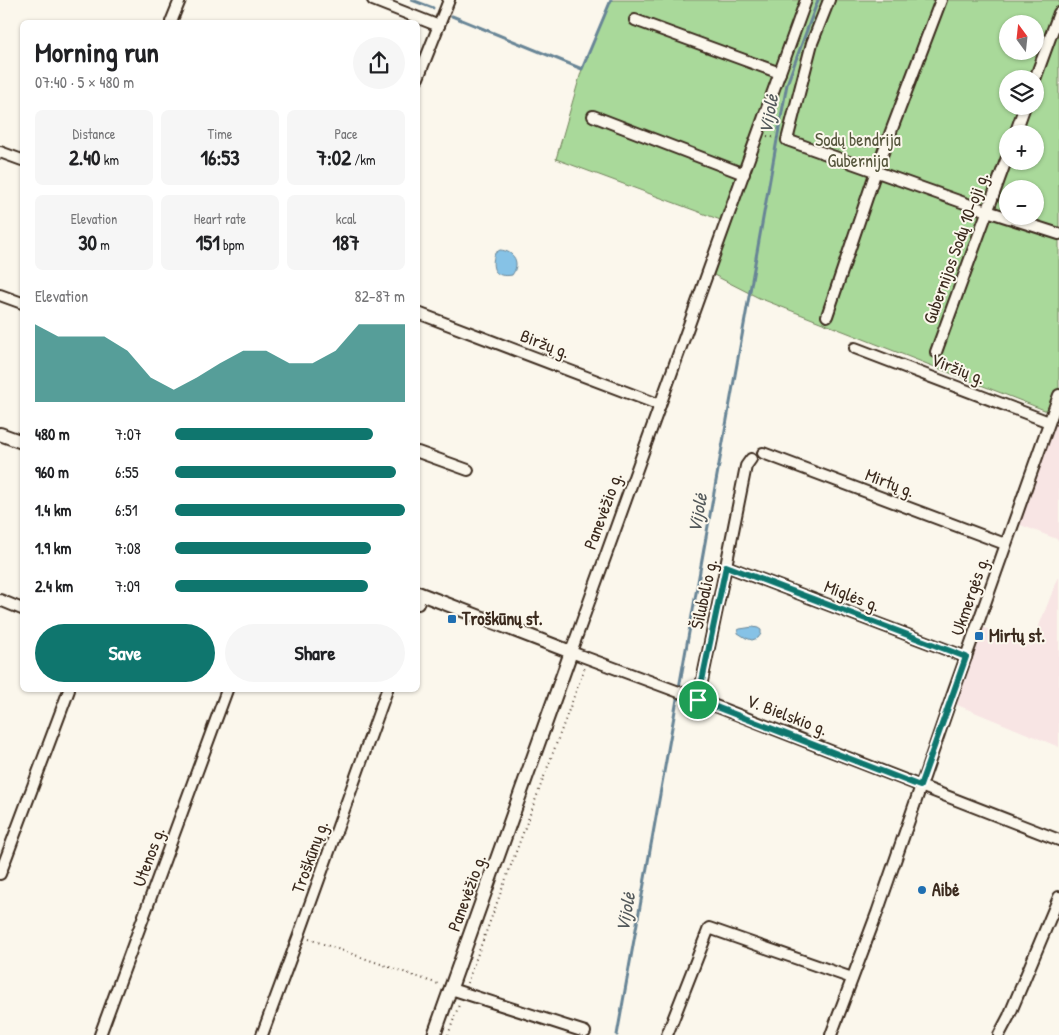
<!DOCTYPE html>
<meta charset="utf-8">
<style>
:root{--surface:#fff;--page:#f6f6f6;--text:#202124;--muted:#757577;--accent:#0f766e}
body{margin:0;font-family:"Patrick Hand",sans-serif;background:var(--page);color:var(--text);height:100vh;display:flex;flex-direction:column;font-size:19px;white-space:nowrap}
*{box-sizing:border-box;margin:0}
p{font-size:16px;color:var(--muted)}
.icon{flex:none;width:28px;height:28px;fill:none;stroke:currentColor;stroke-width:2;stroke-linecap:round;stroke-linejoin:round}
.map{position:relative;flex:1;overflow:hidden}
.side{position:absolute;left:20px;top:20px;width:400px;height:672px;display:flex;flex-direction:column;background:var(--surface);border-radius:8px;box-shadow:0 1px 4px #0004}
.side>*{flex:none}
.needle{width:32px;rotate:345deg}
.buttons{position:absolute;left:999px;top:15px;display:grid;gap:10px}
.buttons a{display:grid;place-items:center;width:45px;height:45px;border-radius:50%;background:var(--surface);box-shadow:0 1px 4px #0004;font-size:25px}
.pin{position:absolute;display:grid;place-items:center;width:42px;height:42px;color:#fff;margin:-21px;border:2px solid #fff;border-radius:50%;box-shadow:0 1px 5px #0007}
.round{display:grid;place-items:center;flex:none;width:52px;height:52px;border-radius:26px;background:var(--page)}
.head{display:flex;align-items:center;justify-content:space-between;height:85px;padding:0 15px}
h1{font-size:28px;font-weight:800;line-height:38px}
.metrics{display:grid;grid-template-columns:repeat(3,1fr);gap:8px;height:85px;padding:5px 15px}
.metrics div{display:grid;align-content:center;border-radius:8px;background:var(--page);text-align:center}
.metrics b{font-size:21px;font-weight:800}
.metrics small{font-size:14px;font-weight:400}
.metrics p{font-size:14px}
.chart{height:140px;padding:10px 15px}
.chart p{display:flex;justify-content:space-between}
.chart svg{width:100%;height:90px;margin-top:5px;fill:var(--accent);opacity:.7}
.button{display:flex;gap:10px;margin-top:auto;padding:10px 15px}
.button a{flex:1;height:58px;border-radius:30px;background:var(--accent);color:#fff;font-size:20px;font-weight:800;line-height:58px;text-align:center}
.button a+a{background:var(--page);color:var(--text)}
ul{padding:0 15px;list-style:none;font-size:16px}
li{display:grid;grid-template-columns:80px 60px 1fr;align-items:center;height:38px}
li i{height:12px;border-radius:6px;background:var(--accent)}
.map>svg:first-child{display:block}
.built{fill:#f8e5e4}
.green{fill:#a9d99a;stroke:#72825c;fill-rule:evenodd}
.water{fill:#86c2e6;stroke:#688596}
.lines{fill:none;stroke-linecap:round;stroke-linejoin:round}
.stream{stroke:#688596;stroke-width:3}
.minor-casing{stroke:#3b2a1e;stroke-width:14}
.tertiary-casing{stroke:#3b2a1e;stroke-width:16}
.path{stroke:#3b2a1e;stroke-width:2;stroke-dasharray:1 4;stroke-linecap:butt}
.minor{stroke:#fbf7ec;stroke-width:10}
.tertiary{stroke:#fbf7ec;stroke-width:12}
.route-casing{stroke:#fff;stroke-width:10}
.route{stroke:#0f766e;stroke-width:6}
.poi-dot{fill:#1f6fb2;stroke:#fbf7ec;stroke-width:2}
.labels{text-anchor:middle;stroke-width:4;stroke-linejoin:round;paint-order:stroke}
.park-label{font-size:18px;fill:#56563d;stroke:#fbf7ec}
.street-label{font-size:18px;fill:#3b2a1e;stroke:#fbf7ec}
.poi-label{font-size:18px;font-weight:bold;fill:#3b2a1e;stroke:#fbf7ec;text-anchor:start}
.water-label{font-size:19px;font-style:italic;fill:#52585a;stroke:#fbf7ec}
</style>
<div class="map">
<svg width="1059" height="1035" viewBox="0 0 1059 1035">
<rect width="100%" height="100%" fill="#fbf7ec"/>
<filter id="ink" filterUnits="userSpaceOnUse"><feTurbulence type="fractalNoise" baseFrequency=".02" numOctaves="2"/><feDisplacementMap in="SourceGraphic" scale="10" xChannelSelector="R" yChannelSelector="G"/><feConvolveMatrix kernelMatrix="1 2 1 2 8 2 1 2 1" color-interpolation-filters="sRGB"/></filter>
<g filter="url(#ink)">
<g class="built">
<polygon points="1059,395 1059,540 1013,522"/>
<polygon points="1059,575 1059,747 950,702 977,625 1031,646"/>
</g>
<path class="green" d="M611,0h448v395l-7,18 -293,-115 -51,-26 18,-50 -170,-63 26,-90zM1008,24h27v27h-27zM1008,79h27v27h-27zM1008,134h27v27h-27zM1008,189h27v27h-27z"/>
<g class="water">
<path d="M500,250c14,1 21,13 12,25 -17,3 -22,-6 -17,-22z"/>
<polygon points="753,627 758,628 761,630 761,634 758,638 752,640 746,638 738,633 738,630 740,629"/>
</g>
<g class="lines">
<g class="stream">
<polyline points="412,0 433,8"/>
<polyline points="452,16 582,69 611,0"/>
<polyline points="617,1035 787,84 818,0"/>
</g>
<defs>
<g id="minor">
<polyline points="373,0 439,26"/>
<polyline points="806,0 571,652 687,695 1059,840"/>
<polyline points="829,0 812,43 787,140 987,211 1059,234"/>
<polyline points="635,20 780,73"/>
<polyline points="171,22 180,0"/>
<polyline points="418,78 449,0"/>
<polyline points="1035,79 1059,13"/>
<polyline points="593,116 744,174"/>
<polyline points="1015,134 1025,106"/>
<polyline points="0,152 22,160"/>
<polyline points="0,295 22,303"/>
<polyline points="418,313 660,405"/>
<polyline points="827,316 876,171 941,0"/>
<polyline points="855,348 1049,422"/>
<polyline points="936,352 1008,155"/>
<polyline points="418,452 468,470"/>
<polyline points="763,453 1005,544"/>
<polyline points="726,566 966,657"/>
<polyline points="0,600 22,609"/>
<polyline points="418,604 421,595"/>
<polyline points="698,700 726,566 746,466 751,459"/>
<polyline points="0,874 69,690"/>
<polyline points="451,989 585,1032"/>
<polyline points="100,1035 227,690"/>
<polyline points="262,1035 299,935 387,690"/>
<polyline points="667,1035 709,928 852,978"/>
<polyline points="831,1035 877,913 950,702 1059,395"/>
<polyline points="999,1035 1009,1016 1059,897"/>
</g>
<g id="tertiary">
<polyline points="0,434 22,442"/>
<polyline points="418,593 571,652 434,1035"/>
</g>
</defs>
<use href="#minor" class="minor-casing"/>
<use href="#tertiary" class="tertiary-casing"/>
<g class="path">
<polyline points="767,136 777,138"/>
<polyline points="309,939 441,985"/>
<polyline points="467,983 585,667"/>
<polyline points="448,1035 460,1002"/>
</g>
<use href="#minor" class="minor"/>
<use href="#tertiary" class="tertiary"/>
</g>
</g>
<g class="lines" filter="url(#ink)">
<defs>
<polygon id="route" points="726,566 966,657 920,786 698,700"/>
</defs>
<use href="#route" class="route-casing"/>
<use href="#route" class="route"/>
</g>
<g class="poi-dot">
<rect x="447" y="614" width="10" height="10" rx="2.5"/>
<rect x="974" y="631" width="10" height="10" rx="2.5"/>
<circle cx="922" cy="890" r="5"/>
</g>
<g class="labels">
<g class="park-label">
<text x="858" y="146">Sodų bendrija<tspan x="858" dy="21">Gubernija</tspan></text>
</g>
<g class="street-label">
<text transform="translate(956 248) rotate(-70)" y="6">Gubernijos Sodų 10-oji g.</text>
<text transform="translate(545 344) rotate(21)" y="6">Biržų g.</text>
<text transform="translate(958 369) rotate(21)" y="6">Viržių g.</text>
<text transform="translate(890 483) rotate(21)" y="6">Mirtų g.</text>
<text transform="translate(603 511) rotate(-70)" y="6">Panevėžio g.</text>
<text transform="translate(704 594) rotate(-78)" y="6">Šilubalio g.</text>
<text transform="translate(852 596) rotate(21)" y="6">Miglės g.</text>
<text transform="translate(970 596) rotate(-71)" y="6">Ukmergės g.</text>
<text transform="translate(787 715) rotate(21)" y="6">V. Bielskio g.</text>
<text transform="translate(149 857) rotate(-70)" y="6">Utenos g.</text>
<text transform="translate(310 857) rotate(-70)" y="6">Troškūnų g.</text>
<text transform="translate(467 893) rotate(-70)" y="6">Panevėžio g.</text>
</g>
<g class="poi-label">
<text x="462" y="625">Troškūnų st.</text>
<text x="989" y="642">Mirtų st.</text>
<text x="932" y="896">Aibė</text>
</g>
<g class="water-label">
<text transform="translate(768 114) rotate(-80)" y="7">Vijolė</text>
<text transform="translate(697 513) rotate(-80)" y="7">Vijolė</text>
<text transform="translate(625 912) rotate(-80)" y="7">Vijolė</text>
</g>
</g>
</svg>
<div class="buttons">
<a><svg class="needle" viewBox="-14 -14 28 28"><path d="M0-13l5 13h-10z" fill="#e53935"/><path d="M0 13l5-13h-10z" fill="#757577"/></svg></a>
<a><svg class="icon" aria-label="layers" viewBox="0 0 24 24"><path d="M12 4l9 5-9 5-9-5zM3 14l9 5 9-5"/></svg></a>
<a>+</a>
<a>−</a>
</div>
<div class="pin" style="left:698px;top:700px;background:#1e9e55"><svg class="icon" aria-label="arrive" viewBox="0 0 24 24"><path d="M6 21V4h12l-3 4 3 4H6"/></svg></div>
<section class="side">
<div class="head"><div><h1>Morning run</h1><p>07:40 · 5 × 480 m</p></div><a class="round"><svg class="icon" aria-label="share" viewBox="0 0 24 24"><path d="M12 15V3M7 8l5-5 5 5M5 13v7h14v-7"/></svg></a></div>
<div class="metrics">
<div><p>Distance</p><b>2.40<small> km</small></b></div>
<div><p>Time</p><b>16:53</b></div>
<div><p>Pace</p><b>7:02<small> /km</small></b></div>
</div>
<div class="metrics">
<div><p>Elevation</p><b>30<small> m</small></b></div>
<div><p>Heart rate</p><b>151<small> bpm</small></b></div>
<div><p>kcal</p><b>187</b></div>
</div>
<div class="chart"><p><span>Elevation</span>82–87 m</p>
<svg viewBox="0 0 160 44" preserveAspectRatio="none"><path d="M0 44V6L10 12L20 12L30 12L40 19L50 32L60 38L70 32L80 25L90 19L100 19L110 25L120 25L130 19L140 6L150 6L160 6V44z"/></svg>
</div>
<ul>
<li><b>480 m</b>7:07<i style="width:86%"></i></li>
<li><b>960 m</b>6:55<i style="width:96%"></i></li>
<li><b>1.4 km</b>6:51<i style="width:100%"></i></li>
<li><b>1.9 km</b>7:08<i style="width:85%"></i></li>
<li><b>2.4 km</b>7:09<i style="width:84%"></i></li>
</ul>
<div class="button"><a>Save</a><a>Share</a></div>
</section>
</div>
